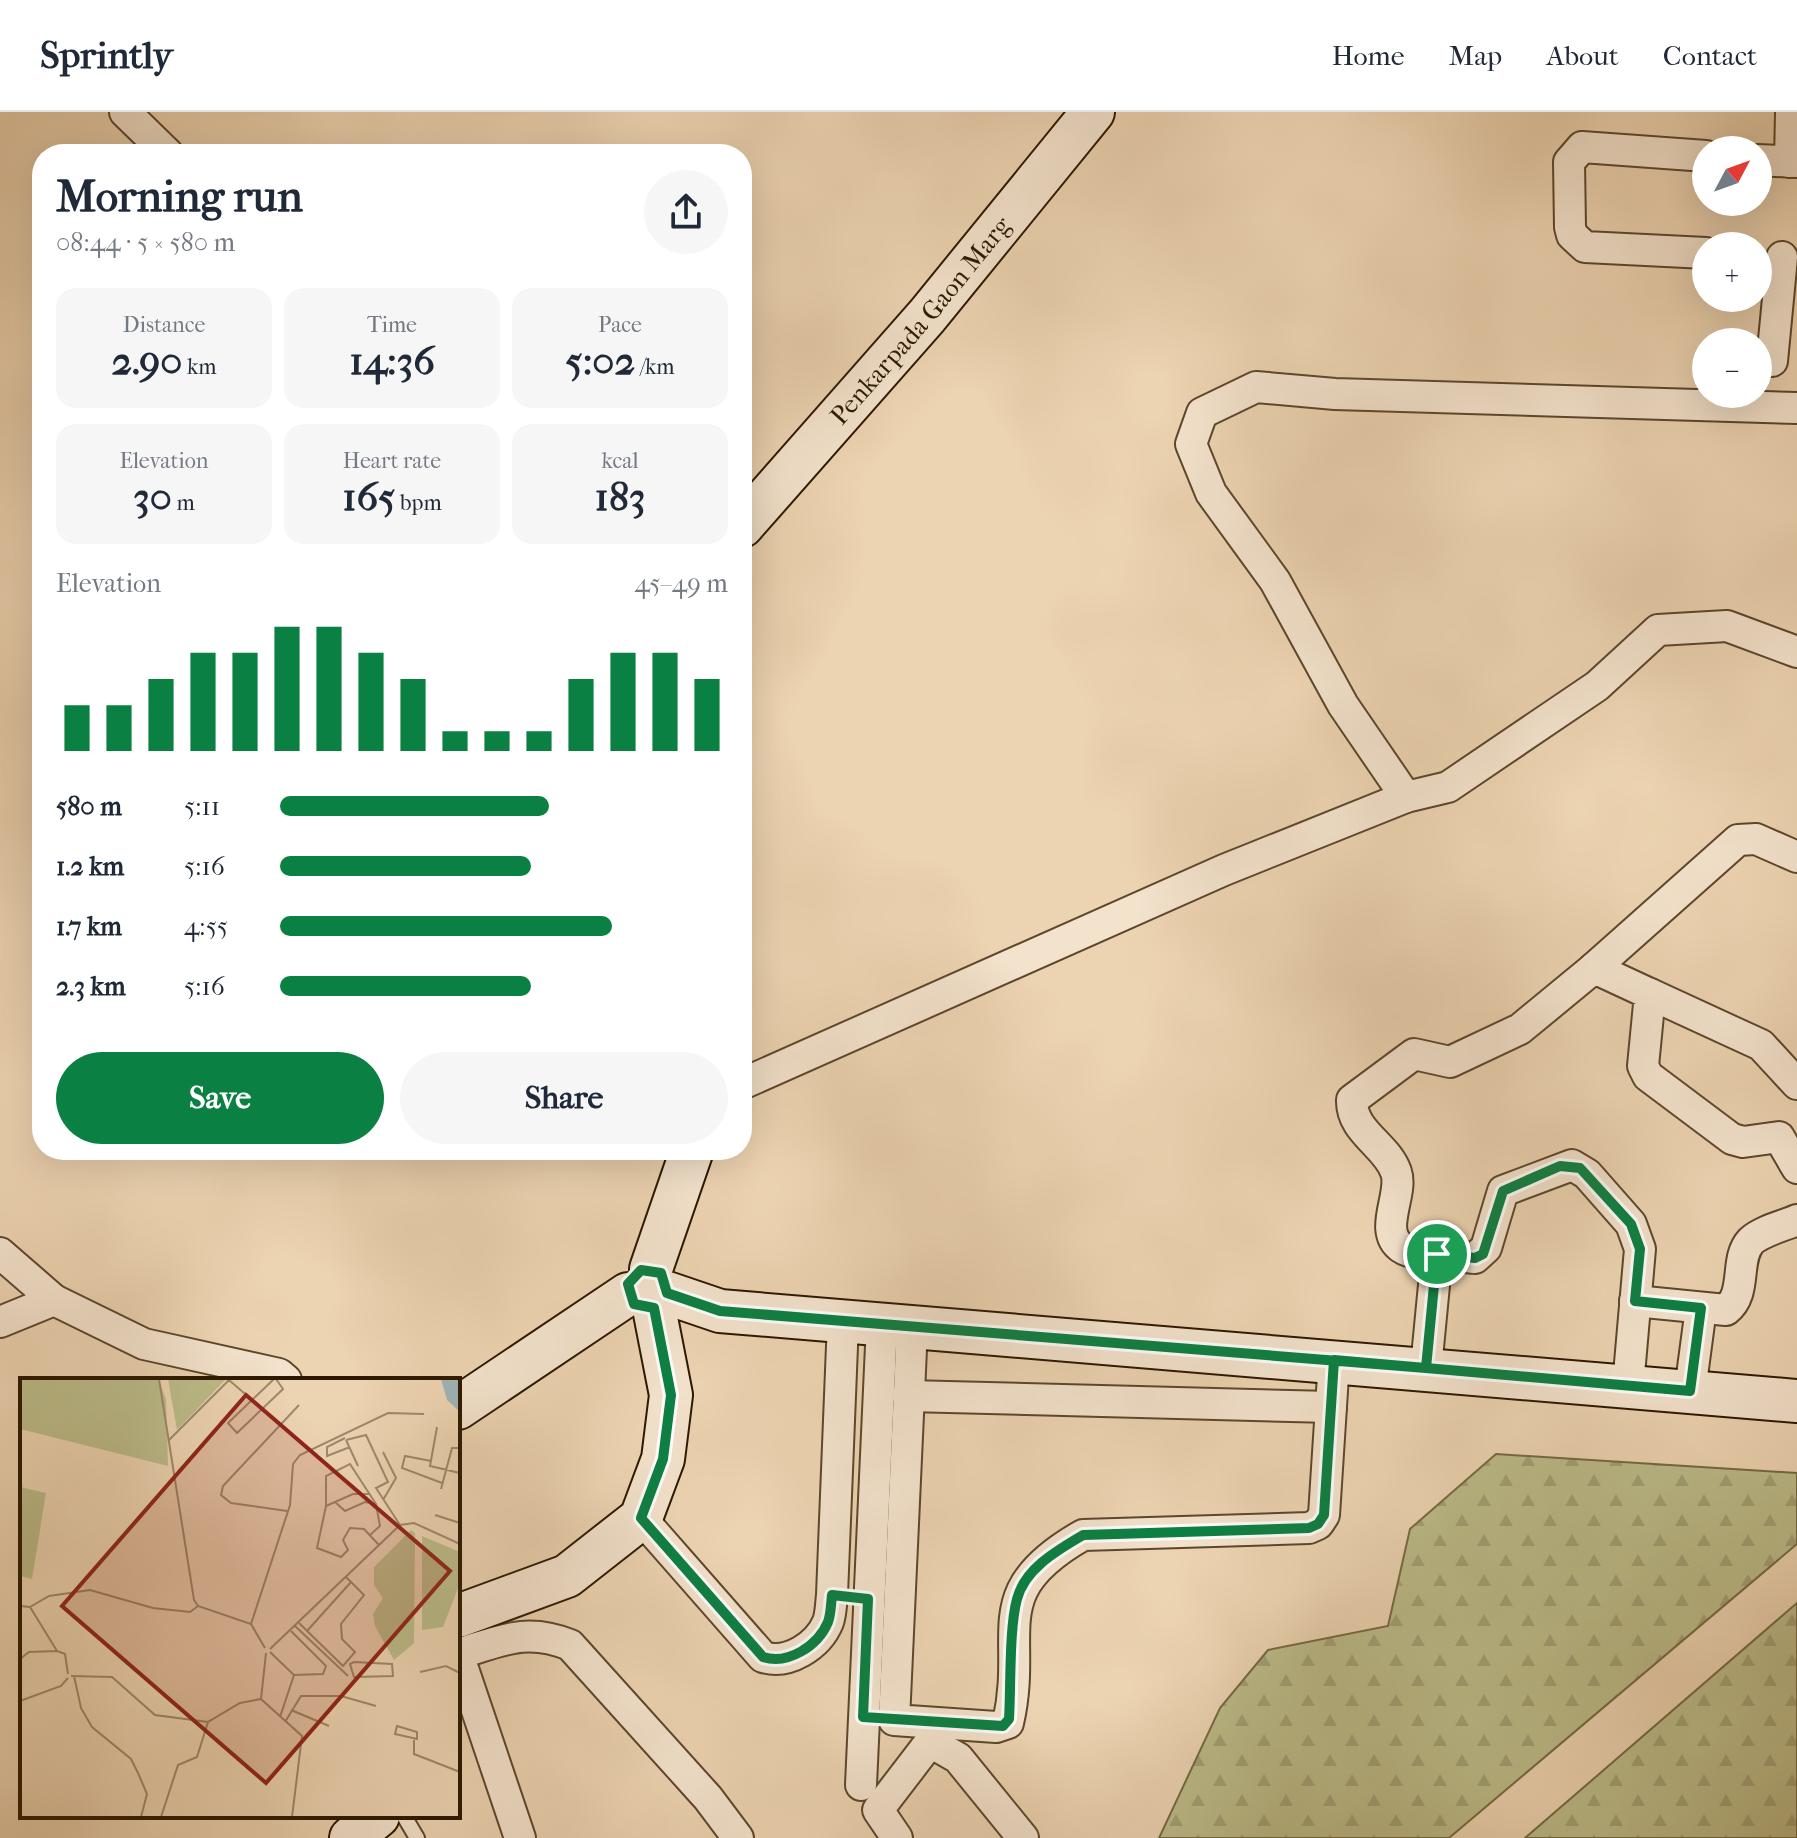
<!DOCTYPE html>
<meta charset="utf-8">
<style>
:root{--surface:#fff;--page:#f6f6f7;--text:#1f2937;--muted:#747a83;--line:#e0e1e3;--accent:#0b8043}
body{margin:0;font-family:"IM FELL French Canon",serif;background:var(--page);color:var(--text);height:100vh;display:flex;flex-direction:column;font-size:30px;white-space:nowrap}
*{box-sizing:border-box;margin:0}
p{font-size:26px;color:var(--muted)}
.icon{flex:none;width:44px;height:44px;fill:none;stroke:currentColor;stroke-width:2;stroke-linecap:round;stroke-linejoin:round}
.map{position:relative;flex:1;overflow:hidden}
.drawer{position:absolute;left:32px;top:32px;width:720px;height:1016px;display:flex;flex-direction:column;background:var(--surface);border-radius:32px;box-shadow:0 8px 32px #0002}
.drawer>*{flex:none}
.needle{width:52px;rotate:49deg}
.tools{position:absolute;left:1692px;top:24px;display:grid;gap:16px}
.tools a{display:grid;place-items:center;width:80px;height:80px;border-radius:50%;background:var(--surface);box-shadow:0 8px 32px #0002;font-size:40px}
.pin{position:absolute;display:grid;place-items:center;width:68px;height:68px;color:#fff;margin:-34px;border:4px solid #fff;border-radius:50%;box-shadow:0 2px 8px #0007}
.round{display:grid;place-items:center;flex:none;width:84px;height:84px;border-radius:42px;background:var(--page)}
.overview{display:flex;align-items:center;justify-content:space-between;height:136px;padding:0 24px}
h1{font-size:44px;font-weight:800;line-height:60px}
.stats{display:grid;grid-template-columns:repeat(3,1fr);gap:12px;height:136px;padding:8px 24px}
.stats div{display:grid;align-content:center;border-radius:20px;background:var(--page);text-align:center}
.stats b{font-size:40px;font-weight:800}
.stats small{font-size:22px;font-weight:400}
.stats p{font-size:22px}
.chart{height:224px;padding:16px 24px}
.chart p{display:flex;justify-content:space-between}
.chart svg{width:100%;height:144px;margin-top:8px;stroke:var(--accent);stroke-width:6}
.button{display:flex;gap:16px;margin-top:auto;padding:16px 24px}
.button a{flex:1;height:92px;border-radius:48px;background:var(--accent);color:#fff;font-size:32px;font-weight:800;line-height:92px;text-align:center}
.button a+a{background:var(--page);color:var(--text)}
ul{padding:0 24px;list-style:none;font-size:26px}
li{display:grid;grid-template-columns:128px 96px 1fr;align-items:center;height:60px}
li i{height:20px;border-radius:10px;background:var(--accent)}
header{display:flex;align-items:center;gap:48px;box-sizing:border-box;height:112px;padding:0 40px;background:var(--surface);border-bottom:2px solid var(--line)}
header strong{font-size:38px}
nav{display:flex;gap:44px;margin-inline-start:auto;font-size:28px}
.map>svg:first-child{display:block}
.forest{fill:url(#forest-firs);stroke:#746a44;stroke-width:2}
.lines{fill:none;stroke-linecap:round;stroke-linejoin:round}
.lane-casing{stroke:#5c472c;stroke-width:18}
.street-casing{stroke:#5c472c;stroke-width:34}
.secondary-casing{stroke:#2c1800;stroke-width:46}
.lane{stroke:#f3e2cc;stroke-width:14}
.street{stroke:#f3e2cc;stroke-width:30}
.secondary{stroke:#f3e2cc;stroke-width:42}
.route-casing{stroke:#fff;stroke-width:16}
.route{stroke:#0b8043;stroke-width:10}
.labels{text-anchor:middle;stroke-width:6;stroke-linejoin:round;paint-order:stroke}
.street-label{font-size:26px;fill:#2c1800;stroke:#f3e2cc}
.inset-road{fill:none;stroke:#9f886a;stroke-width:2}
.view{fill:#8f2418;fill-opacity:0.15;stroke:#8f2418;stroke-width:4}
.inset-edge{fill:none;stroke:#2c1800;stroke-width:4}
</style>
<header>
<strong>Sprintly</strong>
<nav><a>Home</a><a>Map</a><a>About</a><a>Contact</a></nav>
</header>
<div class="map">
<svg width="1797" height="1726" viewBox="0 0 1797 1726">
<defs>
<pattern id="forest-firs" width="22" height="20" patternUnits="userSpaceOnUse" patternTransform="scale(2)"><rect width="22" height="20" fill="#bbbb89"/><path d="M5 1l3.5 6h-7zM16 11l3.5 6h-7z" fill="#a1a074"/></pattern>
</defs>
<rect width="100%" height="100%" fill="#ecd3b1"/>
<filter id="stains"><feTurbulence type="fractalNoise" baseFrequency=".0025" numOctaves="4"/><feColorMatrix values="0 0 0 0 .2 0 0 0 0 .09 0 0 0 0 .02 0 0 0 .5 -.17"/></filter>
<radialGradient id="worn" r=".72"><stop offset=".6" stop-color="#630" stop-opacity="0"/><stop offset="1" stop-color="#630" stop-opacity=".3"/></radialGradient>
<g class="forest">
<polygon points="1496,1342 1797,1361 1797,1432 1449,1726 1159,1726 1220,1596 1268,1538 1388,1514 1410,1417"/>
<polygon points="1797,1491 1797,1726 1525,1726"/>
</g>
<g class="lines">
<defs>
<polyline id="lane" points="404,1704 417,1726"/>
<g id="street">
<polyline points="125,0 168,42"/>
<polyline points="1706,44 1582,35 1569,50 1570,115 1572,123 1585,135 1706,141"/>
<polyline points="1758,48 1797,50"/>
<polyline points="1790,50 1791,0"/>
<polyline points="1772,249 1782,145"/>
<polyline points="1406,685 1343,593 1275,469 1211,381 1191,332 1202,301 1256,275 1335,282 1797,296"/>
<polyline points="1594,856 1738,728 1756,727 1797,745"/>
<polyline points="1650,882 1761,933 1797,972"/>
<polyline points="742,972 1224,758 1406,685 1448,675 1597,574 1658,518 1727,514 1797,540"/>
<polyline points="0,1141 54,1188"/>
<path d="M1635,1189l91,9c22,-17 8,-51 25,-69 11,-10 32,-15 46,-21"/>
<polyline points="0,1210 54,1188 144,1232 279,1262 286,1268"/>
<path d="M912,1215l-18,393 102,7 12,-4c21,-91 -27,-130 75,-188l226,-7 9,-4 6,-9 10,-155"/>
<polyline points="1426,1256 1437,1142"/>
<path d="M1628,1274l12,-137 -9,-25 -44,-50 -15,-9 -69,26 -17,57 -11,10c-16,-2 -61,-1 -73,-10 -25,-17 2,-54 -6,-76 -9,-27 -45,-40 -44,-72l62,-46 36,8 70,-33 74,-61 56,26 -7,72 5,10 84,63 11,3 36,-5 18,31"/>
<polyline points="1690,1279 1701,1196"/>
<polyline points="908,1284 1331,1295"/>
<path d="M641,1406l122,139c25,8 55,-11 65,-35 3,-8 3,-19 4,-27l11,-274"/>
<path d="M458,1542c43,-13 68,-27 112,-9l138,153 30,40"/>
<polyline points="458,1542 520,1726"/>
<polyline points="861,1673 882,1212"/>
<polyline points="897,1726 878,1698 930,1630 958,1646 1023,1726"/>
</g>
<g id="secondary">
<path id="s1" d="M742,414l185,-210 166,-204"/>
<polyline points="651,1157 692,1038"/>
<polyline points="667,1181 720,1199 1797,1289"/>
<polyline points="458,1296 628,1182"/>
<polyline points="458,1504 567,1464 641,1406 663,1347 671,1283 654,1196"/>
<polyline points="351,1726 378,1704"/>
</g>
</defs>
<use href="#lane" class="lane-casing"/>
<use href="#street" class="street-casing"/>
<use href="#secondary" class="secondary-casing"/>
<use href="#lane" class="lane"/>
<use href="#street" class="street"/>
<use href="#secondary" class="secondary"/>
</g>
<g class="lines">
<defs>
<path id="route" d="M1437,1142l-11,114 -706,-57 -53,-18 -6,-20 -20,-3 -13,14 6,20 20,4 17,87 -8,64 -22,59 122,139c25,8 55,-11 65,-35 3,-8 3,-19 4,-27l36,4 -5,118 140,9 6,-7c2,-32 0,-91 8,-120 8,-31 41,-49 66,-64l226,-7 9,-4 6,-9 10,-155 356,31 11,-83 -66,-7 5,-52 -9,-25 -51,-56 -20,-2 -57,25 -20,63 -8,4 -38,-4"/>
</defs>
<use href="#route" class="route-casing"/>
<use href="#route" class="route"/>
</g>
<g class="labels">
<g class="street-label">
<text dy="9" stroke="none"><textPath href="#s1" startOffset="272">Penkarpada Gaon Marg</textPath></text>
</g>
</g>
<g transform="translate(20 1266)">
<rect width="440" height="440" fill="#ecd3b1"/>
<path d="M148,1h58l-49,51zM391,152l4,3 -1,110 -20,17 -19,-34 -2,-12 10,-16 -9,-13v-18zM402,158l38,16v31l-17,44 -21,3z" fill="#bbbb89"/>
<path d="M0,1h138l8,20 2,67 -148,-37z" fill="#bbbb89"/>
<path d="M0,109l26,6 -14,86 -12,-3z" fill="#bbbb89"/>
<path d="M421,1h19v33l-13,-12z" fill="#9fb4b8"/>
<path class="inset-road" d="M139,1l35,221 4,6 53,18 14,24M254,1l-46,44 9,10 46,-44 -7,-10M209,2l23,20M417,49l-7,39 30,7M325,60l-18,9v9l23,-9M326,62l20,-5 22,47 -12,6 24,37M326,62l12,26M148,63l62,-62M363,74l13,26 -13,22M411,83l-26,-5 -3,12 40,15M421,111l11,-41h8M315,124l18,-8h17M306,128v-30l24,-12 26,40M267,133l-56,-8 -10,-8 2,-9 76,-81M415,137l25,8M350,157l10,-9 -4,-22 -11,-2 -20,9 -10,-9 -9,4 -9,42 24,9 7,-7 -5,-10 7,-12 14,1 15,16M0,228l10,1 27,44 8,3 3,20M10,229l19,-11 41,-6 63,18 37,4 8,-6M279,245l44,43 12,-14 -13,-13 -1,-15 23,-29 -18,-18M231,246l39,-119 3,-41 7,-9 88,-42 36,1M275,248l53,50M271,253l35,35 -3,8 -29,1M287,253l44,-49M250,271l130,-124 14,-2 46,21M250,274l24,23 -14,42M246,275l-5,46 41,37 -10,81M0,281l9,-7 28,-1M334,284l38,2 1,12 -39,1 -4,-13zM400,294l26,-6 14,7M51,298l41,1 43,38 53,7M54,298l7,32 11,19 39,32 7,14 9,21 -6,23M0,323l41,-15 7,-8M271,332l38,16M265,344l16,-26h40l35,10M377,348l20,6v7l-22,-5zM394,362v14l46,18M141,439l17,-52 19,-8 11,-35 32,-19 21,-4"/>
<path class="view" d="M226,17l204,176 -184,212 -204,-177z"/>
<rect width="440" height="440" class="inset-edge"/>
</g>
<rect width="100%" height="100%" filter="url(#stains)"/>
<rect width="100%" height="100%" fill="url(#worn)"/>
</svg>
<div class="tools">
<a><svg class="needle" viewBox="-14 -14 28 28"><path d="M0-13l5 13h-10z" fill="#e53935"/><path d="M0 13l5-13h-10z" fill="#747a83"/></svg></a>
<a>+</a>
<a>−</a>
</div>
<div class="pin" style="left:1437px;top:1142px;background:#1e9e55"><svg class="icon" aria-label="arrive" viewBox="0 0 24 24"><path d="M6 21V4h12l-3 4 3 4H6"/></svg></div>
<section class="drawer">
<div class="overview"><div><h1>Morning run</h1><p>08:44 · 5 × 580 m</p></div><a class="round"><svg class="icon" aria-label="share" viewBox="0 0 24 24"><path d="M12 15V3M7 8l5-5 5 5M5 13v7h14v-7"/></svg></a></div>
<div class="stats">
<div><p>Distance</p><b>2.90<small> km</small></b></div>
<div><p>Time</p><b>14:36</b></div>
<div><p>Pace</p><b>5:02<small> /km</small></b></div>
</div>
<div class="stats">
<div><p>Elevation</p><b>30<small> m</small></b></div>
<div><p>Heart rate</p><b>165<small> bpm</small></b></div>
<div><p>kcal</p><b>183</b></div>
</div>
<div class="chart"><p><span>Elevation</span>45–49 m</p>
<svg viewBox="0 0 160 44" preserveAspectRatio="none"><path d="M5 44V30M15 44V30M25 44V22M35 44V14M45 44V14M55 44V6M65 44V6M75 44V14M85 44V22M95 44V38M105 44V38M115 44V38M125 44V22M135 44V14M145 44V14M155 44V22"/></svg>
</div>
<ul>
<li><b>580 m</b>5:11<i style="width:60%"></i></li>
<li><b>1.2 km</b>5:16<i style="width:56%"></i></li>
<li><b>1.7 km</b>4:55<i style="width:74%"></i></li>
<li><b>2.3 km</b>5:16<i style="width:56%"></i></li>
</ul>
<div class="button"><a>Save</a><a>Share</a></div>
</section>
</div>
